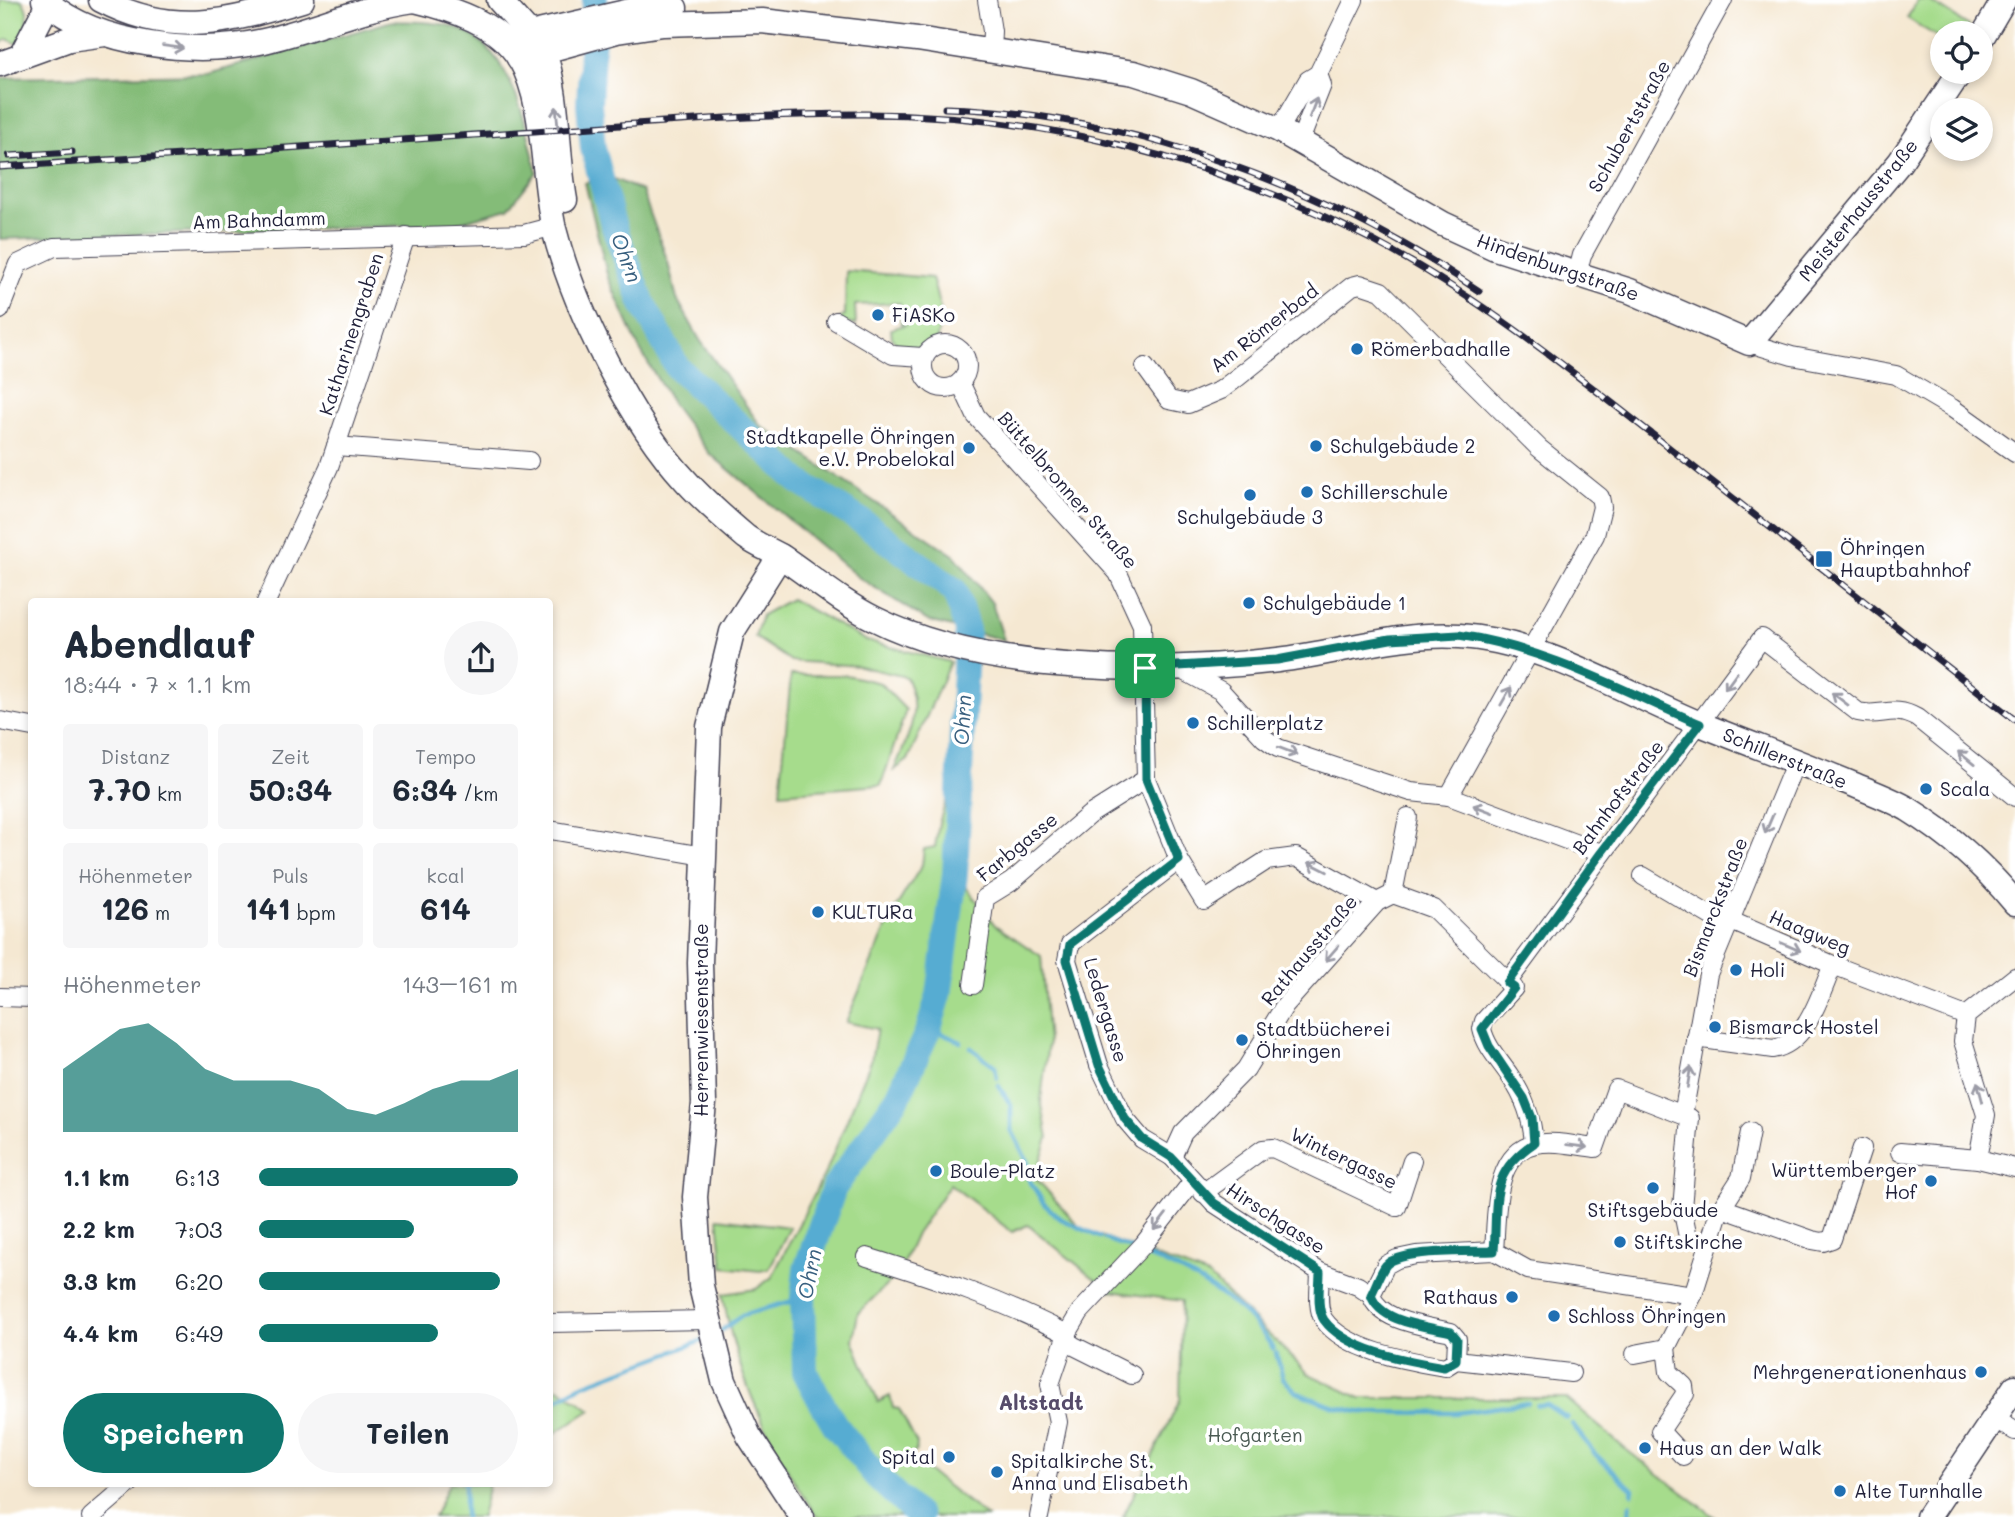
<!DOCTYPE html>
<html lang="de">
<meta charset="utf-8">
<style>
:root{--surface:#fff;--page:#f6f6f7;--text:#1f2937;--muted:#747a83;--accent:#0f766e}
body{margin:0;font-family:Mali,sans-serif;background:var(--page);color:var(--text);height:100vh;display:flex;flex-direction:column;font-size:26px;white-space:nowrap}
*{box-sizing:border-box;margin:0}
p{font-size:23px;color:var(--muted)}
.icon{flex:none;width:38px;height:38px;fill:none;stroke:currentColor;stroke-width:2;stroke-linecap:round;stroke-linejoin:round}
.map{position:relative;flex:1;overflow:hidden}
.panel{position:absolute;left:28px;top:598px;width:525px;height:889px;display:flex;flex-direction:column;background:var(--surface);border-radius:7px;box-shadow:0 4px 10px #0003}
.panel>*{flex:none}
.fabs{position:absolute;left:1930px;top:21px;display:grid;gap:14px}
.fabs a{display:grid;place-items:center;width:63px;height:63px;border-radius:50%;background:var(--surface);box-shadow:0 4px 10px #0003;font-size:35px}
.pin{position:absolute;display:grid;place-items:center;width:60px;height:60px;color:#fff;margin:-30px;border-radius:14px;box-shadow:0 4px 10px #0006}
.round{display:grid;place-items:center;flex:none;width:74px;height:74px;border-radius:37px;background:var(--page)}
.summary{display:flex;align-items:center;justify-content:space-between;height:119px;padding:0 35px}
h1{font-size:38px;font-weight:700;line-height:52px}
.figures{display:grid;grid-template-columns:repeat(3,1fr);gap:10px;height:119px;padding:7px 35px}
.figures div{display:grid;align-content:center;border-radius:7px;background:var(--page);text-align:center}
.figures b{font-size:30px;font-weight:700}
.figures small{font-size:19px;font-weight:400}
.figures p{font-size:19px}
.chart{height:196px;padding:14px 35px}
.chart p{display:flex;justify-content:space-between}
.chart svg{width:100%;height:126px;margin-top:7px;fill:var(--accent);opacity:.7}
.primary-button{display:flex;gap:14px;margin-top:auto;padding:14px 35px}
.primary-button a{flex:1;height:80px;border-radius:42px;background:var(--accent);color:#fff;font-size:28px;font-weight:700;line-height:80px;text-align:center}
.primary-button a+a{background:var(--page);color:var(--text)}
ul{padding:0 35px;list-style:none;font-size:23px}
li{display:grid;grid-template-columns:112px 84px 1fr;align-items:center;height:52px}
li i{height:18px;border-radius:9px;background:var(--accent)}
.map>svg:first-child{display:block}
.green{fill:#a6dc8c;stroke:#647f64;stroke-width:2}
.forest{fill:#84bc78;stroke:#536f5a;stroke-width:2}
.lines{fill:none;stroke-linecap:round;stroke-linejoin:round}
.stream{stroke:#56acd2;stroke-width:4.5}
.river{stroke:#56acd2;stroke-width:26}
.street-casing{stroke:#424052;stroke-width:20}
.secondary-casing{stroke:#424052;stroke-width:27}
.street{stroke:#fff;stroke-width:18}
.secondary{stroke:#fff;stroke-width:24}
.rail-casing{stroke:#22223b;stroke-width:7}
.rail{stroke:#fff;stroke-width:4.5;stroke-dasharray:13;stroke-linecap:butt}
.oneway{stroke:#9c9ca7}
.route-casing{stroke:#fff;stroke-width:14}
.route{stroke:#0f766e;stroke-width:9}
.poi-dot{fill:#1f6fb2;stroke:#fff;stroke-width:2.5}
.labels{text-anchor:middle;stroke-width:7;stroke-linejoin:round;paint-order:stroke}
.street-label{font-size:19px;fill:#22223b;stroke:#fff}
.poi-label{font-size:19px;fill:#22223b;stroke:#fff;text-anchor:start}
.park-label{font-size:19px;fill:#4a5a53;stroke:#fff}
.water-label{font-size:21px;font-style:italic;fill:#39607f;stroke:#fff}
.neighbourhood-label{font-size:21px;font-weight:bold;fill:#564b6a;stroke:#fff}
</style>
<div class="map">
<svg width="2015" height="1517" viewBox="0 0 2015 1517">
<rect width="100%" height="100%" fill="#fff"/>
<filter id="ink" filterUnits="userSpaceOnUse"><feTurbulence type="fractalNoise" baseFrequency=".0143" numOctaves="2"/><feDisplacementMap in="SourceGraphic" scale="14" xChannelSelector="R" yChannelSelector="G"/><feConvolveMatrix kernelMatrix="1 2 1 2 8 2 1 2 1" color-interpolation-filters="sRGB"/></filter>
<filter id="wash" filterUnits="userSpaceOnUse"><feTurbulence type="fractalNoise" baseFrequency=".00686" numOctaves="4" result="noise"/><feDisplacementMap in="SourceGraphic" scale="28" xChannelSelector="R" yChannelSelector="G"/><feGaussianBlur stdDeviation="1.57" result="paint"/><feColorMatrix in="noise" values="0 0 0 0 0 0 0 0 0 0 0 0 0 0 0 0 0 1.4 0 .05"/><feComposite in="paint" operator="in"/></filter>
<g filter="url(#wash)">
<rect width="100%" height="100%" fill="#f5e8d2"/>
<g class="green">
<path d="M0,0h22c11,17 3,28 -4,44l-11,-5 -7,5z"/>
<polygon points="1918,0 1928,0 1969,26 1964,33 1942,33 1942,40 1907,18"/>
<polygon points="846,271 932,278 941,312 936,346 928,350 902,351 892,338 891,329 905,325 901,323 900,303 855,305 856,325 836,321 845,315"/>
<path d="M791,599l76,42 83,21 -42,98 -14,10c14,-33 29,-59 12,-93l-47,-11 -68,-5 -36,-24 7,-22z"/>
<polygon points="791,675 846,675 880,683 906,710 881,785 780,793"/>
<path d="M949,792l16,4 -3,86 33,43 46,31 7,87 -7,57 7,38 -13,39 46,52 128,47 100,98 51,24h206l58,50 91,69h-592l57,-117 2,-99 -72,-10 -82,-66 -16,7 -62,-48 -34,50 -18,40 -40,39 -5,27 25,62 12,-6 3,12 6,1 18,35 -1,7 -6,6 77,60h-170c-45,-67 -82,-142 -94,-223l33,-5 16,-12 56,-110 43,-106 6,-32 -31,-7 47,-110 29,-47 2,-16 11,-2 4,-24z"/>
<polygon points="718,1218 790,1227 769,1269 760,1271 723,1267"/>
<polygon points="559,1388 591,1410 550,1436 550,1393"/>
<polygon points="449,1484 489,1484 481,1517 434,1517"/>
</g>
<g class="forest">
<path d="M392,21c18,1 41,0 59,5 60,17 74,94 86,146l-29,37 -55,15 -453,15v-161l208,-4z"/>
<polygon points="607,176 642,191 668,262 677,299 700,340 760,425 955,556 992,603 1004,640 928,621 858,577 709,453 673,405 639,348 608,278 585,183"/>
</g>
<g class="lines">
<g class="stream">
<polyline points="929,1028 961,1042"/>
<polyline points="971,1048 995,1066 997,1078"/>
<polyline points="998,1085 1011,1105 1011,1129 1028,1163 1028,1178 1044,1204 1061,1219 1100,1237"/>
<polyline points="1105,1239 1132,1249"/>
<path d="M1143,1254c47,19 104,49 130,95"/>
<polyline points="721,1331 742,1315 803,1298"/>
<polyline points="1276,1353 1283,1378 1296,1392 1332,1406 1359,1412 1456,1413 1528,1403"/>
<polyline points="550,1404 580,1386 707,1339"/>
<polyline points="1537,1405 1547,1405 1567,1418"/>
<polyline points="1572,1424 1595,1454 1633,1490 1632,1494"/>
<polyline points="465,1484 465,1517"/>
<polyline points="1629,1517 1630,1504"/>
</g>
<polyline class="river" points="595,0 589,104 593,148 613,224 642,302 677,367 798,481 863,522 955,591 967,630 955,874 939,995 929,1028 898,1097 834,1188 806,1269 803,1298 805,1372 819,1398 835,1425 876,1476 919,1517"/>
</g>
</g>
<g filter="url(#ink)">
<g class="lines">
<defs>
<g id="street">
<polyline points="987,0 992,31 991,52"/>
<polyline points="1279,130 1308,80 1318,74 1354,0"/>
<polyline points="1300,141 1322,85 1318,74"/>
<polyline points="1577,274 1582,255 1723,0"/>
<polyline points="0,310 18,264 54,247 524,234 554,226"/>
<polyline points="836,321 893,355 923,357"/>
<polyline points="1749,343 1792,356 1896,375 1952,408 2015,453"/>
<circle cx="945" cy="366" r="22"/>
<polyline points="1145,367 1169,400 1188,404 1221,390 1238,377 1352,286 1360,284 1381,291 1539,448 1600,497 1602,507 1595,535 1449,796"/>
<polyline points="960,382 976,416 1118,573 1142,625 1146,779 1179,860 1204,901 1266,861 1296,857 1377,902"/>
<polyline points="336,446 529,461"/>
<polyline points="266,602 329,467 406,236"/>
<polyline points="1177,667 1221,691 1264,738 1278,748 1411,792 1449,796 1601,853"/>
<polyline points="0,721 32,727"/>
<polyline points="550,830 704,856"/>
<polyline points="1179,860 1070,944 1067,960 1099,1065 1125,1119 1142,1139 1172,1157 1214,1203 1320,1272 1358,1286 1371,1295 1386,1265 1397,1259 1416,1255 1494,1251 1528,1270 1693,1295"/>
<polyline points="1643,876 1716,919 1729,920 1833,965 1966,1016"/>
<polyline points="1393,894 1408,817"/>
<path d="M1507,983l255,-345 96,74c24,6 34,-8 59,6l98,79"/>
<polyline points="973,985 985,898 1011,882 1089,815 1146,779"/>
<polyline points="0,997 32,998"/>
<path d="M1696,1038l77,11c35,-6 47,-55 60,-84"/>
<polyline points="1900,1152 1978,1159 2015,1168"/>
<path d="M1172,1157l11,-24 63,-64 39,-64 92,-103 16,-8 41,15 80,79 -30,33 -2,8c4,18 18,32 28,47 15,22 22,42 24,67"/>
<polyline points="1978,1159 1986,1115 1963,1041 1966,1016 2015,977"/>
<polyline points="1203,1193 1263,1149 1273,1148 1397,1207 1412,1161"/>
<polyline points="1722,1208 1812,1240 1823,1242 1832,1239 1862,1148"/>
<polyline points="1688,1237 1682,1208 1690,1118"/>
<path d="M1494,1251c3,-32 -2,-99 42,-107 18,-4 41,2 59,4l21,-59 67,26 25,-141 88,-213"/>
<path d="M867,1257c69,21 136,44 200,77"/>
<path d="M1320,1272c0,14 -4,36 4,48 22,31 86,41 121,47l11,-7 115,13"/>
<path d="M1371,1295c9,27 55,31 80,37l6,7 -1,21"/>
<polyline points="550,1323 707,1320"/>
<polyline points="1067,1334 1070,1344 1132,1375"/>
<polyline points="1635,1354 1666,1348"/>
<polyline points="1995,1419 2015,1431"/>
<polyline points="1683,1456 1660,1431 1685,1394 1684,1386 1669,1372 1666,1348 1693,1295 1719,1212 1741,1178 1750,1132"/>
<polyline points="91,1517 129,1484"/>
<polyline points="1039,1517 1058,1422 1050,1384 1067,1334 1080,1312 1143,1245 1192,1182"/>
</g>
<g id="secondary">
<path d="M44,0c54,47 153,56 220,41 52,-12 94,-33 150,-41"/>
<path d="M101,0c72,38 128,22 201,0"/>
<path d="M415,0c38,9 83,23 105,59 26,44 22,119 34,170 20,79 76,192 132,252 18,20 40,39 60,56 11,8 24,13 36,20 31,21 59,45 93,62 109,55 284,55 403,41 61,-7 120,-28 182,-24 82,5 165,57 240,88 50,20 101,39 152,60 19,8 39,15 56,25 42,26 76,56 107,94"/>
<path d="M499,0l44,49c17,49 13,101 22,151"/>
<polyline points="1981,39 2004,0"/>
<polyline points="520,40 530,34 635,10 675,8"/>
<polyline points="21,56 50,0"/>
<polyline points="519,58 617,31 663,24 762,21 917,39 1134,73 1191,91 1279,130 1443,224 1495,248 1630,291 1749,343 1900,162 1960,72"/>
<polyline points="0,64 69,39 105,34"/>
<polyline points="780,556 732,632 709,727 700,963 704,1103 695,1197 701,1286 724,1381 749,1436 802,1517"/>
<polyline points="1928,1517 2015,1387"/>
</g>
</defs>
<use href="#street" class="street-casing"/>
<use href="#secondary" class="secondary-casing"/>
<use href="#street" class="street"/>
<use href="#secondary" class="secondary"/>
<defs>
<g id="rail">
<path d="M945,108c183,5 384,80 534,183"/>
<polyline points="9,156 72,152"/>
<path d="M0,167c173,-11 345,-23 518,-35 113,-7 228,-18 342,-18 175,-1 354,44 510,125 111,58 208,137 307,215 112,88 225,177 338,266"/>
</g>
</defs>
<use href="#rail" class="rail-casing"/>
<use href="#rail" class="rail"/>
</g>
<defs><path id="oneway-shaft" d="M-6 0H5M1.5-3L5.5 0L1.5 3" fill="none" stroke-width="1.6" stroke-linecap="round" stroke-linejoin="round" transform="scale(1.75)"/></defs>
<g class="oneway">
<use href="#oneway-shaft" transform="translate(173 47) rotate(8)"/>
<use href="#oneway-shaft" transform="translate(1313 108) rotate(-69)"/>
<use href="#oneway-shaft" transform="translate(557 117) rotate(-95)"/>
<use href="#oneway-shaft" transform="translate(1731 681) rotate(126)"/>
<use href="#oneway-shaft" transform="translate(1506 696) rotate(-60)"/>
<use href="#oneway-shaft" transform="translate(1840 699) rotate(-143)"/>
<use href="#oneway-shaft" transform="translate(1288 751) rotate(21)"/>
<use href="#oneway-shaft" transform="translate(1966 758) rotate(-141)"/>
<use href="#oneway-shaft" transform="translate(1483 809) rotate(-159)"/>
<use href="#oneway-shaft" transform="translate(1769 824) rotate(113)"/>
<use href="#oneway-shaft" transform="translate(1318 867) rotate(-153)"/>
<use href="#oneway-shaft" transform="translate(1791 947) rotate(23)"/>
<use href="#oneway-shaft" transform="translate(1332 953) rotate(131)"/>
<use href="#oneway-shaft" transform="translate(1689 1077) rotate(-81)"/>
<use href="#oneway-shaft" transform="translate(1980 1092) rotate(-105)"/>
<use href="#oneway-shaft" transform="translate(1577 1146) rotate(7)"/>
<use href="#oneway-shaft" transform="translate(1160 1222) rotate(128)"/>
</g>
</g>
<g class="lines" filter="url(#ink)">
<defs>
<path id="route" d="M1459,635c86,13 163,55 241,89l-99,129 -94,130 7,5 -32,41 7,17 35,52 8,20 2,25c-46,31 -36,58 -40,108 -23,1 -93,-2 -108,14 -6,7 -10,21 -15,30 9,28 55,31 80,37l6,7 -1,21 -12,7c-34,-6 -98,-16 -120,-47 -8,-12 -4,-34 -4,-48l-106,-69 -43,-46 -29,-18 -17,-20 -26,-54 -32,-105 3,-16 109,-84 -33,-81 -1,-111 132,-8 113,-21z"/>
</defs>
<use href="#route" class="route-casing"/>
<use href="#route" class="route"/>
</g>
<g class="poi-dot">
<circle cx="878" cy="315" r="7"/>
<circle cx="1357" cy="349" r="7"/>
<circle cx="1316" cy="446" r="7"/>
<circle cx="969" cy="448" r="7"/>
<circle cx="1307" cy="492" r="7"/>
<circle cx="1250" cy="495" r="7"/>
<rect x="1815" y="550" width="18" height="18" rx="3.5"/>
<circle cx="1249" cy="603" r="7"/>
<circle cx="1193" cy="723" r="7"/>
<circle cx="1926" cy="789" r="7"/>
<circle cx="818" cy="912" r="7"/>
<circle cx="1736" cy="970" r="7"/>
<circle cx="1715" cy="1027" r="7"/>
<circle cx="1242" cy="1040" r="7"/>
<circle cx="936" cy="1171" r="7"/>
<circle cx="1931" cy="1181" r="7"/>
<circle cx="1653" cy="1188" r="7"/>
<circle cx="1620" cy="1242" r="7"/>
<circle cx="1512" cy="1297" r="7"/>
<circle cx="1554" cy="1316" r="7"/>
<circle cx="1981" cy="1372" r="7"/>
<circle cx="1645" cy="1448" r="7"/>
<circle cx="949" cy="1457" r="7"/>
<circle cx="997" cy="1472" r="7"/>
<circle cx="1840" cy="1491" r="7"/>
</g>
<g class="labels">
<g class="street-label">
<text transform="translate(1629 126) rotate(-61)" y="7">Schubertstraße</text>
<text transform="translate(1858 210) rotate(-51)" y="7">Meisterhausstraße</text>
<text transform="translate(259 220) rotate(-2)" y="7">Am Bahndamm</text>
<text transform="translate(1558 267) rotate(19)" y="7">Hindenburgstraße</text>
<text transform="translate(1264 328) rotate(-38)" y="7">Am Römerbad</text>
<text transform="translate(351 334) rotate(-72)" y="7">Katharinengraben</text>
<text transform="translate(1068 490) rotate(49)" y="7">Büttelbronner Straße</text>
<text transform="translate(1785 758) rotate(22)" y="7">Schillerstraße</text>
<text transform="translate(1618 797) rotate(-53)" y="7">Bahnhofstraße</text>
<text transform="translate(1017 847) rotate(-39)" y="7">Farbgasse</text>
<text transform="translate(1715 907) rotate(-69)" y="7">Bismarckstraße</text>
<text transform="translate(1810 932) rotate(23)" y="7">Haagweg</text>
<text transform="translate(1309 950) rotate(-50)" y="7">Rathausstraße</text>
<text transform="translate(1106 1010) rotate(73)" y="7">Ledergasse</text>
<text transform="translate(701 1020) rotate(-90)" y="7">Herrenwiesenstraße</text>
<text transform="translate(1344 1158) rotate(26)" y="7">Wintergasse</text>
<text transform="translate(1276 1218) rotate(33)" y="7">Hirschgasse</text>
</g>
<g class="poi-label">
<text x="892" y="322">FiASKo</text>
<text x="1371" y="356">Römerbadhalle</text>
<text x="955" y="444" text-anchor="end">Stadtkapelle Öhringen<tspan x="955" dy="22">e.V. Probelokal</tspan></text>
<text x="1330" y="453">Schulgebäude 2</text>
<text x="1321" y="499">Schillerschule</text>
<text x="1250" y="524" text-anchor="middle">Schulgebäude 3</text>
<text x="1840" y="555">Öhringen<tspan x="1840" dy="22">Hauptbahnhof</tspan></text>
<text x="1263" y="610">Schulgebäude 1</text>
<text x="1207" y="730">Schillerplatz</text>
<text x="1940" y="796">Scala</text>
<text x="832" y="919">KULTURa</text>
<text x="1750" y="977">Holi</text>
<text x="1729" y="1034">Bismarck Hostel</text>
<text x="1256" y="1036">Stadtbücherei<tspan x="1256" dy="22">Öhringen</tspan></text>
<text x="1917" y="1177" text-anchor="end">Württemberger<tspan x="1917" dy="22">Hof</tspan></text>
<text x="950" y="1178">Boule-Platz</text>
<text x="1653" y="1217" text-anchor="middle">Stiftsgebäude</text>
<text x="1634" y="1249">Stiftskirche</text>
<text x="1498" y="1304" text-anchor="end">Rathaus</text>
<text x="1568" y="1323">Schloss Öhringen</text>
<text x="1967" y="1379" text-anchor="end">Mehrgenerationenhaus</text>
<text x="1659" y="1455">Haus an der Walk</text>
<text x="935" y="1464" text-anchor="end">Spital</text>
<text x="1011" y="1468">Spitalkirche St.<tspan x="1011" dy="22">Anna und Elisabeth</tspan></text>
<text x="1854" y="1498">Alte Turnhalle</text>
</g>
<g class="park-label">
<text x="1255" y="1442">Hofgarten</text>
</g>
<g class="water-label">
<text transform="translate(626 258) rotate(69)" y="7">Ohrn</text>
<text transform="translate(963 720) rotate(-87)" y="7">Ohrn</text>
<text transform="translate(810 1274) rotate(-79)" y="7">Ohrn</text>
</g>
<g class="neighbourhood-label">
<text x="1041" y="1410">Altstadt</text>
</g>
</g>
</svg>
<div class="fabs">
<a><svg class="icon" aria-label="locate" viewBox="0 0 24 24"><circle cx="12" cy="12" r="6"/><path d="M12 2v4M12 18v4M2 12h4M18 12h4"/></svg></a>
<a><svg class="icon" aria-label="layers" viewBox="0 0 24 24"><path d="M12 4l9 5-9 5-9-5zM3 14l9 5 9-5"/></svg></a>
</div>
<div class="pin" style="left:1145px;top:668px;background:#1e9e55"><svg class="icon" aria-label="arrive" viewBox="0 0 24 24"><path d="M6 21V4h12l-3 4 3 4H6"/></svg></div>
<section class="panel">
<div class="summary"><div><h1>Abendlauf</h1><p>18:44 · 7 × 1.1 km</p></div><a class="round"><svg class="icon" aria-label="share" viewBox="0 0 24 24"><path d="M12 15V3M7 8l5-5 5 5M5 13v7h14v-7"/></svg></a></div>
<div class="figures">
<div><p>Distanz</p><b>7.70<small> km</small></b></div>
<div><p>Zeit</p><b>50:34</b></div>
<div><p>Tempo</p><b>6:34<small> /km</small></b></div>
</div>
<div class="figures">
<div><p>Höhenmeter</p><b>126<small> m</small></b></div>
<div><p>Puls</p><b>141<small> bpm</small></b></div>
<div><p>kcal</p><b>614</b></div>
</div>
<div class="chart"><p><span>Höhenmeter</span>143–161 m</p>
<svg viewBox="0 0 160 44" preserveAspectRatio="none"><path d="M0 44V22L10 15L20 8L30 6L40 13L50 22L60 26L70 26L80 26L90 29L100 36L110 38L120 34L130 29L140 26L150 26L160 22V44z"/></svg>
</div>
<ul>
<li><b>1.1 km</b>6:13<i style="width:100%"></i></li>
<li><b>2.2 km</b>7:03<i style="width:60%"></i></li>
<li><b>3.3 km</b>6:20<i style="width:93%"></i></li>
<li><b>4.4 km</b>6:49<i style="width:69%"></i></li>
</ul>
<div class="primary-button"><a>Speichern</a><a>Teilen</a></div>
</section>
</div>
